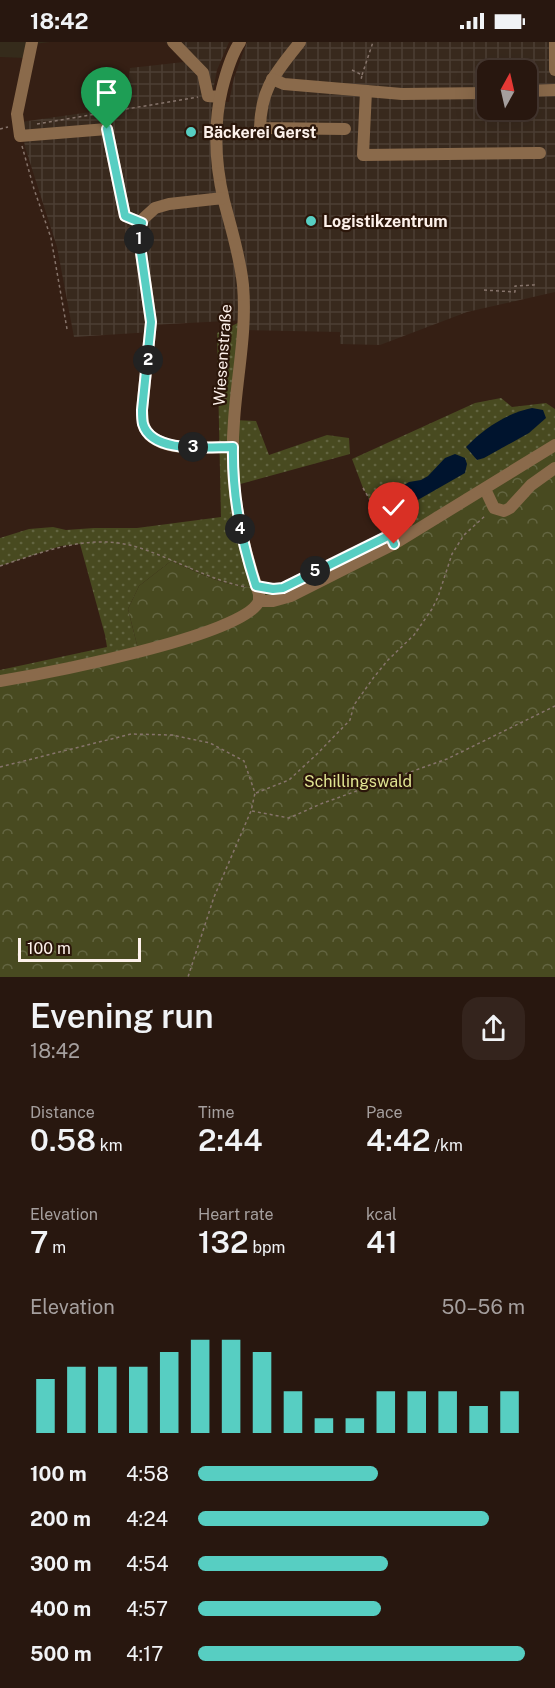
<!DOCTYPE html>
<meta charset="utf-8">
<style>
:root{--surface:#28170f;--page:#34241d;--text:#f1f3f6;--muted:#a59f9e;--line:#44362f;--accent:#57cec2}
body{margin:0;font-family:"Public Sans",sans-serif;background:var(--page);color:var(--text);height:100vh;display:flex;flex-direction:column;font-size:22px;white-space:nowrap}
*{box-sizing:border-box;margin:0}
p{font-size:20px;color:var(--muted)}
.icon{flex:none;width:33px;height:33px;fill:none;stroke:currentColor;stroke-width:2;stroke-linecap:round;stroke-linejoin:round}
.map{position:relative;height:935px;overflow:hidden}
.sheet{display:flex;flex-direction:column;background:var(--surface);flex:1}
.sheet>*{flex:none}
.needle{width:39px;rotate:8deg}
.controls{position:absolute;left:477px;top:18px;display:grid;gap:12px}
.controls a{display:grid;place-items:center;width:60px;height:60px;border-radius:12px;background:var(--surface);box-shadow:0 6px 24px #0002,0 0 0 2px var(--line);font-size:30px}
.scale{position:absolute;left:18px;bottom:15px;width:123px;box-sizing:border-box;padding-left:6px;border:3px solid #fdf1eb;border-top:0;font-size:16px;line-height:21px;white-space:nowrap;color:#fdf1eb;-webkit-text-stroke:4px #2b160a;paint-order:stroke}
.pin{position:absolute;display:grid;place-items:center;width:51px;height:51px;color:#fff;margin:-62px -26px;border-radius:50% 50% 50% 0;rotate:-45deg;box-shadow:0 0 6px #0007}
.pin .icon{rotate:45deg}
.km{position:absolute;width:30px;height:30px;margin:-15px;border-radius:50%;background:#222;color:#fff;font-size:16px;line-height:30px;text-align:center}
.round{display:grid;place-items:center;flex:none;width:63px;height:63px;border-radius:18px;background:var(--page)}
.head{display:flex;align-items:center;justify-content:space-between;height:102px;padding:0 30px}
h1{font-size:33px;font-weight:600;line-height:45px}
.metrics{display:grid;grid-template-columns:repeat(3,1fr);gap:9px;height:102px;padding:6px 30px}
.metrics div{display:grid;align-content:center}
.metrics b{font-size:30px;font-weight:600}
.metrics small{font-size:16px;font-weight:400}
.metrics p{font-size:16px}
.chart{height:168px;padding:12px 30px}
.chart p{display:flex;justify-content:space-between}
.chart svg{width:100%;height:108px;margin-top:6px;stroke:var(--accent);stroke-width:6}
ul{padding:0 30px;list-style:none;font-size:20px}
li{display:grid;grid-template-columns:96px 72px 1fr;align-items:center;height:45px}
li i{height:15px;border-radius:8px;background:var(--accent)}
.status{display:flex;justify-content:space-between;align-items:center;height:42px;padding:0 30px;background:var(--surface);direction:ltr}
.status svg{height:16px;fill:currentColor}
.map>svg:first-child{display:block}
.commercial{fill:#352b1b}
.industrial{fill:url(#industrial-grid);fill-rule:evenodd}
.grass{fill:url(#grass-dots)}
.forest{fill:url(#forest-crowns)}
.water{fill:#00142e}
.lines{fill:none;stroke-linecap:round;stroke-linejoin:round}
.path{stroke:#86746b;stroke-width:1.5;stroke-dasharray:3 3;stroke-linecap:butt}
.minor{stroke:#8a6a4b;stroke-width:12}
.route-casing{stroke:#fff;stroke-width:12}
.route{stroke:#57cec2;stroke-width:8}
.poi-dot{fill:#57cec2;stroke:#2b160a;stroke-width:2}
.labels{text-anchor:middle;stroke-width:4.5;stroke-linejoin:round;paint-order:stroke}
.poi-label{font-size:16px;font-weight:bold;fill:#fdf1eb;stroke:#2b160a;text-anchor:start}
.street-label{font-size:16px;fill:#fdf1eb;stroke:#2b160a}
.park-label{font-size:16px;fill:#e0e491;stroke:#2b160a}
</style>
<div class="status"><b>18:42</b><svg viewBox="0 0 49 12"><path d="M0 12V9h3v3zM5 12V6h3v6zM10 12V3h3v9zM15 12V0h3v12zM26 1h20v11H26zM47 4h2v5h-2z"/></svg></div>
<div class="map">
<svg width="555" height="935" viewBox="0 0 555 935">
<defs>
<pattern id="industrial-grid" width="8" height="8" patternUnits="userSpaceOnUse" patternTransform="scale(1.5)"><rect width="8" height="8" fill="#38291d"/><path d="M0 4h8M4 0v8" fill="none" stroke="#4c3e33"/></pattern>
<pattern id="grass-dots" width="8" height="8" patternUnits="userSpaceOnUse" patternTransform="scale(1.5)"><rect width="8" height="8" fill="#484a20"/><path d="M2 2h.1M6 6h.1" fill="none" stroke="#636541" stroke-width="1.8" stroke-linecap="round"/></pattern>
<pattern id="forest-crowns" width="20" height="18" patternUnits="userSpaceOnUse" patternTransform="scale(1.5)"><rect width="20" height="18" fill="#484a20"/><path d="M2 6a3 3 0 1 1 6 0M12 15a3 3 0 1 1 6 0" fill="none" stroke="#636541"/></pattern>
</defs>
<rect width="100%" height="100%" fill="#351f14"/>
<polygon class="commercial" points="0,0 50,0 34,2 25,16 0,15"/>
<path class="industrial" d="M165,0h64l-12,28 -6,31 18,1 5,-24 13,-36h308v250l-88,20 -87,33 -40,-1v-12l-96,-2v-10l-93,5 1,7 -78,5 -17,-90 -32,-100 -4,-25 104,-15 5,-39 54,-6zM488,28h38v40h-38z"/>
<path class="grass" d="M244,278l-10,100 22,1 13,34 58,-20 22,3 1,16 -117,32 24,101 16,2 10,-2 107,-52 -27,-47 -11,-29 123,-56 26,-5 11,9 34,-4 9,6v31l-70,49 -194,107 -32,5 -3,-14c-29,1 -58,-15 -85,-26l-32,25 -11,23 11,44 -139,28v-11l107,-23 -2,-12 -25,-91 -19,2 -61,20v-28l29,-9 24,-2 13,3 28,-2h43l84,-11 -4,-184z"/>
<path class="forest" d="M555,407v528h-555v-296l139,-28 -11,-44 11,-23 32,-25c26,11 56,27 85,26l4,14 31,-5z"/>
<g class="water">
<path d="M532,366l11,2 3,8 -17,15 -45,25 -7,2 -11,-13c17,-18 41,-34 66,-39z"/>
<polygon points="455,412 465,416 467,422 465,431 402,467 397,466 394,460 395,449 409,440 421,438 428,434 445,416"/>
</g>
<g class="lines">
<g class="path">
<polyline points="352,28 362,33 361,38"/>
<polyline points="362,33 373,0"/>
<polyline points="37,82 198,55"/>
<polyline points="0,87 8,85"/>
<polyline points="22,104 34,147 51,196 67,287"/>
<polyline points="484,248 515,250 515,244 534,243 536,241"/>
<polyline points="363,446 390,492"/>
<path d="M0,524c46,-15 92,-34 140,-18 36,12 68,31 105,39"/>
<polyline points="285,544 329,522"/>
<polyline points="268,546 278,546"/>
<polyline points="0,725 131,692 172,693 210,701 244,719 255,751 251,769 214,855 188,935"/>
<polyline points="256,751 289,738 317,712 350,678 354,663 374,635 388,618 414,593 432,567 438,555 452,512 464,493 486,473"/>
<polyline points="252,769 289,776 323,761 447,717 555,664"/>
</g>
<g class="minor">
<polyline points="32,0 17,72 20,94 107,87 125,174 142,181"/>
<polyline points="173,0 203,31 208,54 220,55"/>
<path d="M240,0c-9,13 -14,31 -18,47 -9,37 -7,74 2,112 7,27 16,55 19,84 4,46 -6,90 -9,136 -5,62 5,114 25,173v7"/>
<path d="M300,0c-24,31 -39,45 -40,86l85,1"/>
<polyline points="555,0 555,28"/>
<polyline points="272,37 284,42 402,52 488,51"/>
<polyline points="366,49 363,113 540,111"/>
<polyline points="526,49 555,48"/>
<path d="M223,156l-54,6 -14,4 -11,10 -6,14 13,90 -9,88c1,8 0,16 5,22 16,21 62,15 86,15"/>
<polyline points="485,447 494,466 504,469 510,466 531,443 555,426"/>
<polyline points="259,559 273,559 291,554 394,502 555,403"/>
<path d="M0,639c42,-7 245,-45 259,-80"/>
</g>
</g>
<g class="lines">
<defs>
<path id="route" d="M107,87l18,87 17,7 -4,9 13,90 -9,88c0,4 0,10 1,14 9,30 65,23 90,23 -1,49 8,93 23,139l17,3 10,-1 107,-53 4,9"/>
</defs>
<use href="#route" class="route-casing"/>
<use href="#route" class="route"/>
</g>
<g class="poi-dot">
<circle cx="191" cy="90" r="6"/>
<circle cx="311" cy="179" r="6"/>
</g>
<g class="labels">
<g class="poi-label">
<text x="203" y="96">Bäckerei Gerst</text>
<text x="323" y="185">Logistikzentrum</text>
</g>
<g class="street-label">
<text transform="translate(222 313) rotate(-86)" y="6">Wiesenstraße</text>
</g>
<g class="park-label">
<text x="358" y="745">Schillingswald</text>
</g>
</g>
</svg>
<div class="controls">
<a><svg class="needle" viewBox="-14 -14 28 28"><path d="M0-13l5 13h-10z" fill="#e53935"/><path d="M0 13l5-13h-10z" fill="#a59f9e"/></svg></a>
</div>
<div class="scale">100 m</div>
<div class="pin" style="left:107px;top:87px;background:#1e9e55"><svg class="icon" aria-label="arrive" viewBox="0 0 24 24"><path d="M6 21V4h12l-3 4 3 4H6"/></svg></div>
<div class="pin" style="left:394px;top:502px;background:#d93025"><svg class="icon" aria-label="check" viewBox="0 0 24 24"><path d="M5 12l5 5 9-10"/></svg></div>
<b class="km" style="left:139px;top:197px">1</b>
<b class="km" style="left:148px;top:318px">2</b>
<b class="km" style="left:193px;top:405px">3</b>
<b class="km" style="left:240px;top:487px">4</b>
<b class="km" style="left:315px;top:529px">5</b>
</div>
<section class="sheet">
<div class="head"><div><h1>Evening run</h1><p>18:42</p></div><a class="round"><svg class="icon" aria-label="share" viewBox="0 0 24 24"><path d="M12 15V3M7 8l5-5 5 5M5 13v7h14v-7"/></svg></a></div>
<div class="metrics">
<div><p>Distance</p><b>0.58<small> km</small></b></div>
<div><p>Time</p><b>2:44</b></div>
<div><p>Pace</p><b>4:42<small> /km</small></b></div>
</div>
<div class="metrics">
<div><p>Elevation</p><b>7<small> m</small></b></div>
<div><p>Heart rate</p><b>132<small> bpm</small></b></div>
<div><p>kcal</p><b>41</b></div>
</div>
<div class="chart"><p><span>Elevation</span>50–56 m</p>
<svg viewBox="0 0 160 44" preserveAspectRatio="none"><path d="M5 44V22M15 44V17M25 44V17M35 44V17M45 44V11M55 44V6M65 44V6M75 44V11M85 44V27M95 44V38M105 44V38M115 44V27M125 44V27M135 44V27M145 44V33M155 44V27"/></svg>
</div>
<ul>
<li><b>100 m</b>4:58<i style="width:55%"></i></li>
<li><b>200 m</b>4:24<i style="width:89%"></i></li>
<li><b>300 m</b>4:54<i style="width:58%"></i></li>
<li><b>400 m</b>4:57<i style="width:56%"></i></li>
<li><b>500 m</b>4:17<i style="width:100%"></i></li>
</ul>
</section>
